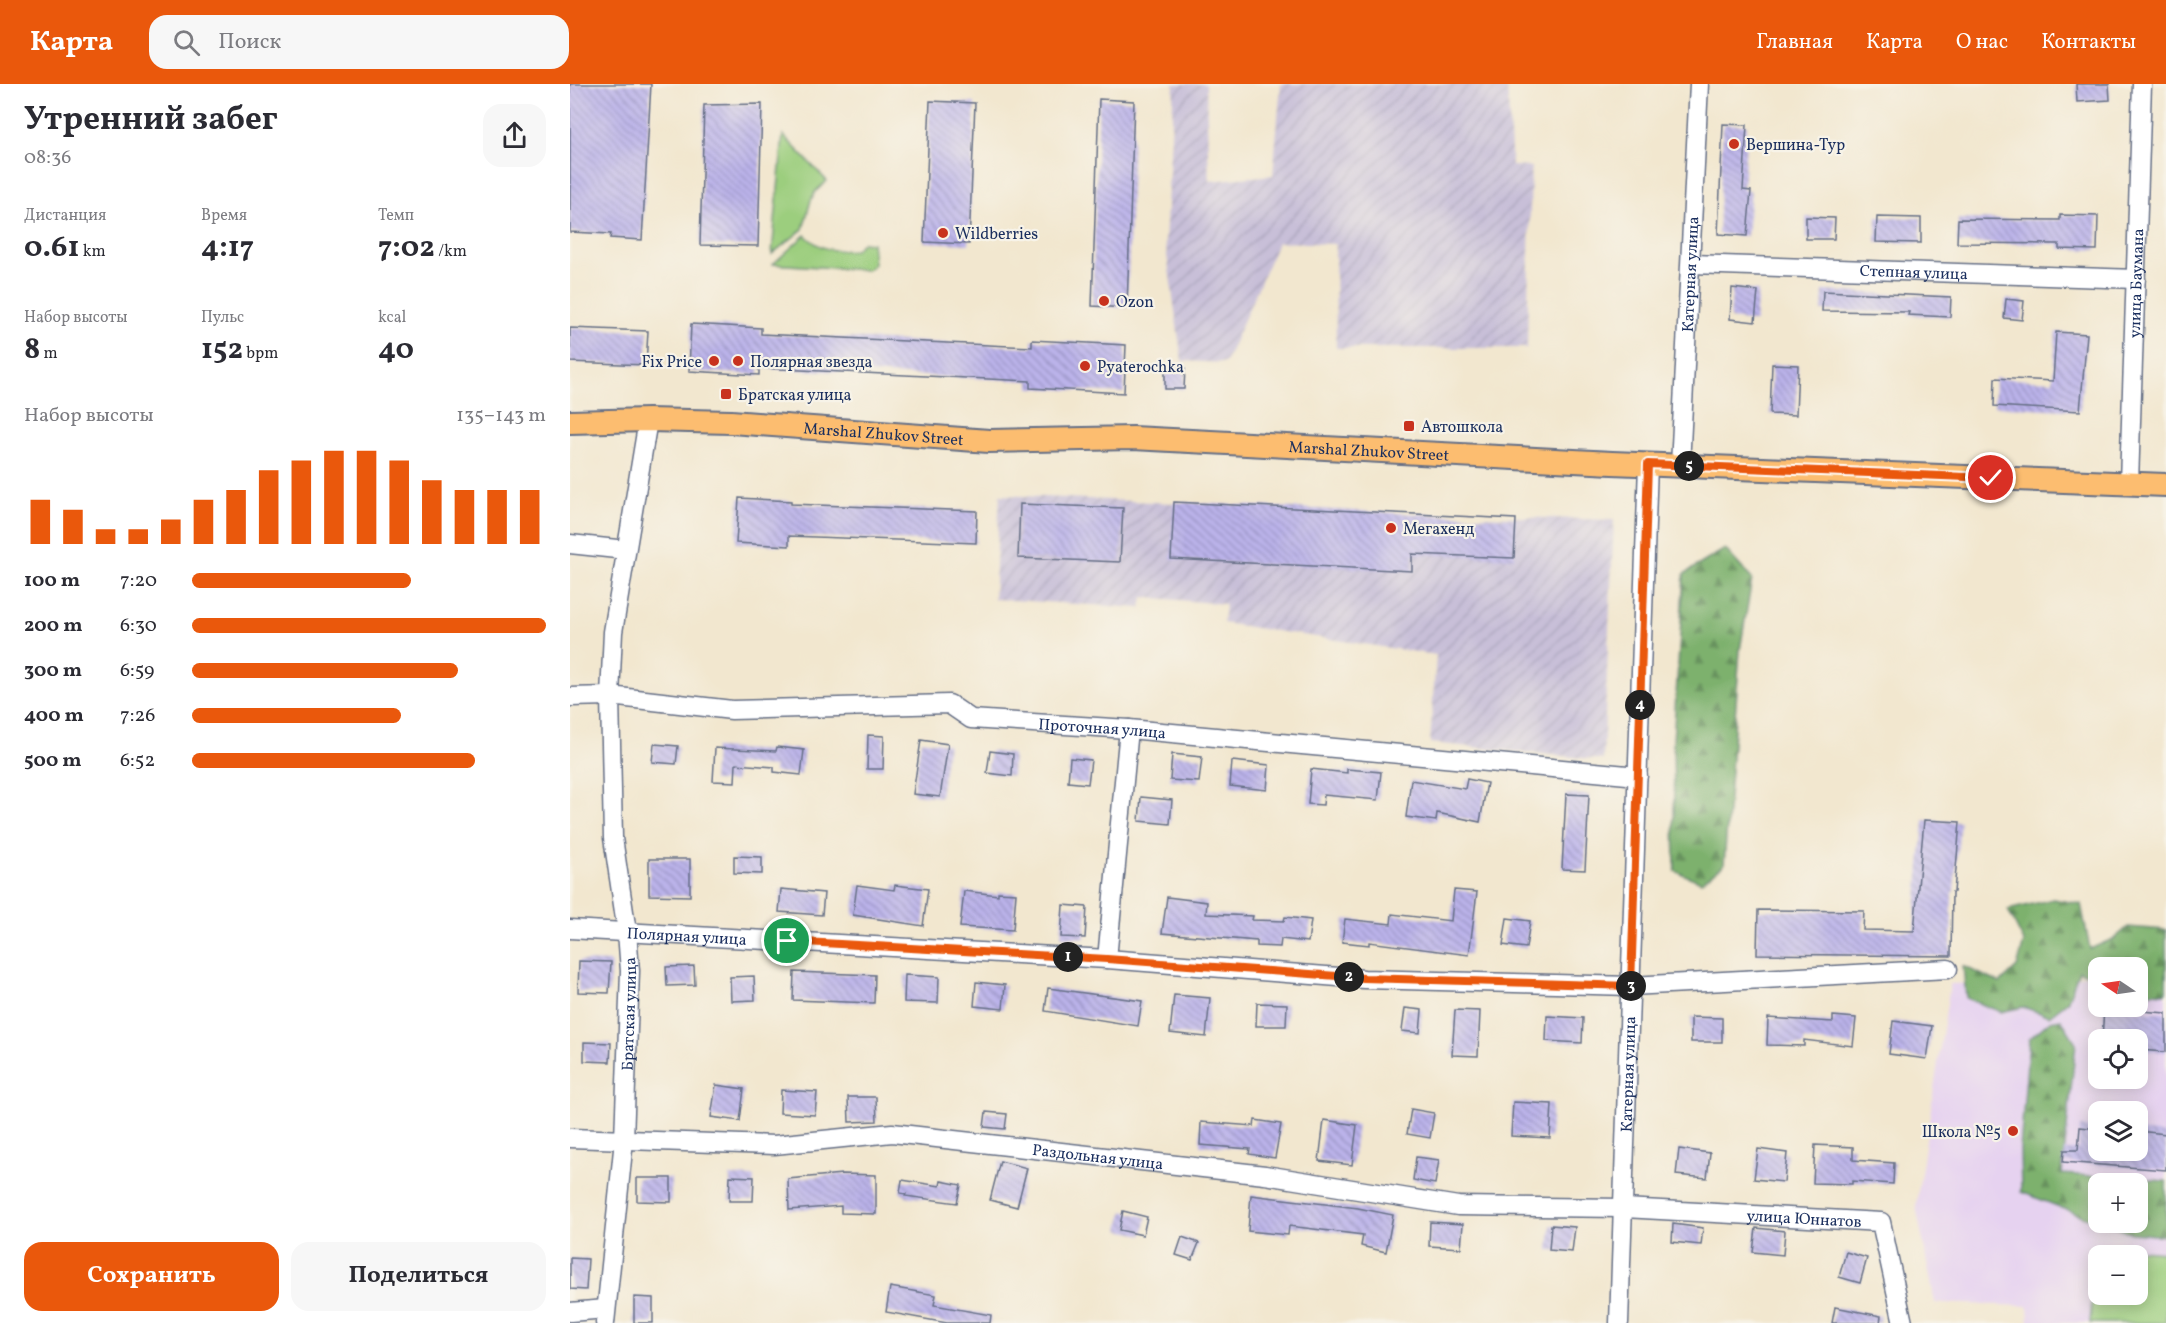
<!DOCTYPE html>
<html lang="ru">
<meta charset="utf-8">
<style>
:root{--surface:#fff;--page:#f7f7f7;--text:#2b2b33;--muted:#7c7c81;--accent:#ea580c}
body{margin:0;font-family:Vollkorn,serif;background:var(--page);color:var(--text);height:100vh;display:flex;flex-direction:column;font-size:22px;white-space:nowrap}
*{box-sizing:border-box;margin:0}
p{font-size:20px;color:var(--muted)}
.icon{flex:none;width:33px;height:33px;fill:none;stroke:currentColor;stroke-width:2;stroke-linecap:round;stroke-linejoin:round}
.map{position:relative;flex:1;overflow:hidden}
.side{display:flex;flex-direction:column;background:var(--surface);width:570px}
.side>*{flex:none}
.needle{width:39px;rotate:283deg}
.tools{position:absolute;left:1518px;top:873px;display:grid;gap:12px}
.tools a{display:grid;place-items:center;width:60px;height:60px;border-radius:12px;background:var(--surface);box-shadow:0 3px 15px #0003;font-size:30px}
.pin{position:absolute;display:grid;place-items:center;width:51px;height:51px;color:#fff;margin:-26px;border:3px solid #fff;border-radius:50%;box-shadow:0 2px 6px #0007}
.km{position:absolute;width:30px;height:30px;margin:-15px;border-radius:50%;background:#222;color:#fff;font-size:16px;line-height:30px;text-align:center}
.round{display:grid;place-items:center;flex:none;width:63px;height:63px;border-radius:18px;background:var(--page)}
.overview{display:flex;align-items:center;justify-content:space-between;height:102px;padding:0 24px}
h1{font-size:33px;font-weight:700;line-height:45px}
.figures{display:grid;grid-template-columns:repeat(3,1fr);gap:9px;height:102px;padding:6px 24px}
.figures div{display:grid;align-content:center}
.figures b{font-size:30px;font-weight:700}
.figures small{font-size:16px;font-weight:400}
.figures p{font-size:16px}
.chart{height:168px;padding:12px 24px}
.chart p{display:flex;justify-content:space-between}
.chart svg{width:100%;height:108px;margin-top:6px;stroke:var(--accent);stroke-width:6}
.button{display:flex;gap:12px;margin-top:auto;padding:12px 24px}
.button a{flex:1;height:69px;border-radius:18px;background:var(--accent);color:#fff;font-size:24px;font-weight:700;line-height:69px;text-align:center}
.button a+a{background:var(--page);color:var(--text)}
ul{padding:0 24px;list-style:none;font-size:20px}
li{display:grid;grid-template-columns:96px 72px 1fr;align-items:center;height:45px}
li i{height:15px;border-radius:8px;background:var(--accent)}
header{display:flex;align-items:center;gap:36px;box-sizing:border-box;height:84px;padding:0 30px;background:var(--accent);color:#fff}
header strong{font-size:28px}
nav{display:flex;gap:33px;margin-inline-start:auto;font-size:21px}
.search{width:420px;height:54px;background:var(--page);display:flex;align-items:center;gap:15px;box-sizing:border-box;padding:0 21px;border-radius:18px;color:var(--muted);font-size:22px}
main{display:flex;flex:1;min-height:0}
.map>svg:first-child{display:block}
.built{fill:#e6d2f0;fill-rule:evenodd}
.industrial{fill:url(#industrial-furrows)}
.forest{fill:url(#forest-firs);stroke:#4c7066;stroke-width:1.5}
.green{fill:#9cce7e;stroke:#5c7e6e;stroke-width:1.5;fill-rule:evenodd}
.building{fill:url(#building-back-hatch)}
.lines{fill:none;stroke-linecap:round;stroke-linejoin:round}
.minor-casing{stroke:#666f86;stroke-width:21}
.major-casing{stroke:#666f86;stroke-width:26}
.minor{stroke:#fff;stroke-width:18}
.major{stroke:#fcbd6f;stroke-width:22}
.route-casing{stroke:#fff;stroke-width:12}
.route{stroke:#ea580c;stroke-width:8}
.poi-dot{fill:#c8321e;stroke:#f7f3e8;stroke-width:2}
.labels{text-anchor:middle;stroke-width:4.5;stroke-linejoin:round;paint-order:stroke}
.poi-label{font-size:16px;fill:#1b2f5e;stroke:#f7f3e8;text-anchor:start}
.street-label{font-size:16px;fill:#1b2f5e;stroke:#f7f3e8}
</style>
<header>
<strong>Карта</strong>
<div class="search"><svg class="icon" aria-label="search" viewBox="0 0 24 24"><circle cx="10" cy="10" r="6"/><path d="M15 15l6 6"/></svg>Поиск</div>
<nav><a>Главная</a><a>Карта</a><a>О нас</a><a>Контакты</a></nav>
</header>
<main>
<section class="side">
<div class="overview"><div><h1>Утренний забег</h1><p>08:36</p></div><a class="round"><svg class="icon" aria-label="share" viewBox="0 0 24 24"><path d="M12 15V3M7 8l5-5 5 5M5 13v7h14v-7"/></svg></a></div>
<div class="figures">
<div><p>Дистанция</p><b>0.61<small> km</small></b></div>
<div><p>Время</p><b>4:17</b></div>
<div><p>Темп</p><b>7:02<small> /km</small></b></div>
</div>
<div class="figures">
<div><p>Набор высоты</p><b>8<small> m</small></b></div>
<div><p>Пульс</p><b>152<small> bpm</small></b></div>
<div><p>kcal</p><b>40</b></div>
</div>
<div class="chart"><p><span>Набор высоты</span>135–143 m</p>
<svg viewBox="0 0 160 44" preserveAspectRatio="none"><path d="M5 44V26M15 44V30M25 44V38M35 44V38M45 44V34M55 44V26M65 44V22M75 44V14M85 44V10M95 44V6M105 44V6M115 44V10M125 44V18M135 44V22M145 44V22M155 44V22"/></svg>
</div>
<ul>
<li><b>100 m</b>7:20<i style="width:62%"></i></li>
<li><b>200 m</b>6:30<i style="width:100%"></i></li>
<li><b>300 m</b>6:59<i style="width:75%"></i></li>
<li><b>400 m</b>7:26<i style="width:59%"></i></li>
<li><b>500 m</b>6:52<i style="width:80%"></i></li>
</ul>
<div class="button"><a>Сохранить</a><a>Поделиться</a></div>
</section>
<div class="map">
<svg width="1596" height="1239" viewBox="0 0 1596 1239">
<defs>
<pattern id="industrial-furrows" width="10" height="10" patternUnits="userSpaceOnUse" patternTransform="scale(1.5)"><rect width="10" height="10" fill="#c8bfd8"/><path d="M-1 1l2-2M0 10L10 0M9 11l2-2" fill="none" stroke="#aba4bc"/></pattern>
<pattern id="forest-firs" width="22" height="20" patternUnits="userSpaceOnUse" patternTransform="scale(1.5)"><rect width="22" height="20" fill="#7db16d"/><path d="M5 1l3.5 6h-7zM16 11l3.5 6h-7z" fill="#66905d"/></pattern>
<pattern id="building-back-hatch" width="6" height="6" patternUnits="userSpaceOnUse" patternTransform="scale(1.5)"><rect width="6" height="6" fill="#bbb3ea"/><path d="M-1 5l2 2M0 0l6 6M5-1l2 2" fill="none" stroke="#9792c1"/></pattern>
</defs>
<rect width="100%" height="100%" fill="#f7f3e8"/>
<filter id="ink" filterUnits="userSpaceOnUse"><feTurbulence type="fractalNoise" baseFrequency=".0167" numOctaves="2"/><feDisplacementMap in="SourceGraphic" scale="12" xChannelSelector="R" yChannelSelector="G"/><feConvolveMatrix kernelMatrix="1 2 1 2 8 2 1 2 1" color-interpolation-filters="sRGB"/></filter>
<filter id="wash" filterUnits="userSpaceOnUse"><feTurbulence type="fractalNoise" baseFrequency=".008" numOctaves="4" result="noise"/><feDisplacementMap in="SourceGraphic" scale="24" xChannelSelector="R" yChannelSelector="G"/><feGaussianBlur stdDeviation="1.35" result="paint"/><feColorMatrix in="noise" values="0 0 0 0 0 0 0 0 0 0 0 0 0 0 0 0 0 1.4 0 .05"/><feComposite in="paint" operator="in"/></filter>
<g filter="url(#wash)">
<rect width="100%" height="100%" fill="#f2e7cf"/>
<path class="built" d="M1596,879v360h-137l-1,-17 -93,-3 -19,-97 34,-222 99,-3 49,-8v33h40v-38zM1528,956h40v38h-40zM1528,1028h40v38h-40zM1528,1100h40v38h-40zM1528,1172h40v38h-40z"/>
<g class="industrial">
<polygon points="604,0 636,0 639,97 703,91 711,0 937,0 942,82 961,83 957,264 766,264 765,160 708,158 655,279 612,277 595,157"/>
<polygon points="430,411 845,430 1044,436 1033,676 860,659 866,571 653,539 655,520 573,513 571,524 424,515"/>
</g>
<g class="forest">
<polygon points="1155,465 1182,495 1170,566 1154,781 1131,798 1105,787 1103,657 1114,490"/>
<polygon points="1483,815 1511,820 1520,865 1545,854 1558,843 1596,846 1596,909 1568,907 1568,884 1528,884 1528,894 1509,887 1497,918 1479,932 1453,923 1431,928 1396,914 1393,882 1430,899 1447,883 1454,858 1438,826"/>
<polygon points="1491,935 1506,959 1492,1090 1596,1097 1596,1152 1562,1149 1530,1139 1568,1138 1568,1100 1528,1100 1528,1138 1451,1108 1450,1065 1459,955 1480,937"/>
</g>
<g class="green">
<polygon points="213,51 257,97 245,108 241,116 233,145 202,170"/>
<path d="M235,151c15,15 29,17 50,15l8,-8 9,1 2,21 -7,6 -94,-6z"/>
<path d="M1526,1163l70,5v71h-76zM1528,1172h40v38h-40z"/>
</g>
<g id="blocks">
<g class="building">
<polygon points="0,0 81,0 72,156 40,154 41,150 0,148"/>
<polygon points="1506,0 1539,0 1540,16 1507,18"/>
<polygon points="529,15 564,17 557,224 522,222"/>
<polygon points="360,17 405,19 399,160 354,158"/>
<polygon points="192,20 188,162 130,161 134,21"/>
<polygon points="1153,40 1177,41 1173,106 1181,107 1177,152 1148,150"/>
<polygon points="1490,131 1528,132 1527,166 1489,165 1489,160 1387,159 1388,135 1490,136"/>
<polygon points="1236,133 1265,134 1264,155 1236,155"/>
<polygon points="1307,133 1351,134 1351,159 1306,158"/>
<polygon points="1162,204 1188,207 1185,238 1160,235"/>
<polygon points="1253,207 1381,213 1380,233 1338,231 1339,228 1252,227"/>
<polygon points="1436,215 1454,217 1452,236 1434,234"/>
<polygon points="121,240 191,244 191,250 462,263 462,256 556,261 554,309 460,304 460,297 189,284 189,291 119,287"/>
<polygon points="0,244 78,247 76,281 0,278"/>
<polygon points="1486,248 1517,250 1510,327 1424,322 1425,294 1483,297"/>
<polygon points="1202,280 1228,281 1226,331 1200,330"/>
<polygon points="595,284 615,284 614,305 595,305"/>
<polygon points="169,414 221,417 221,420 407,427 406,459 219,452 219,462 166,459"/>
<polygon points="604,418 946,435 944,474 842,470 842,487 601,475"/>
<polygon points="450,420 553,424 550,478 448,474"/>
<polygon points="298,651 314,652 313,685 297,685"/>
<polygon points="351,656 378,660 370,713 343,710"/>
<polygon points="84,660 108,662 106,680 82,678"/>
<polygon points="207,663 234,666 231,691 204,688 204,683 166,680 165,698 143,697 145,664 206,667"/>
<polygon points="420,667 443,670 442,692 417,689"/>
<polygon points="602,670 632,673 629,698 600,696"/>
<polygon points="500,674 521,676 518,700 498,698"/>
<polygon points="662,677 699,681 697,706 660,702"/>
<polygon points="741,685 777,689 777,685 811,688 808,716 754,711 753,721 738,720"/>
<polygon points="897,695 917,699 910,738 867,729 866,737 836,733 841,696 895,705"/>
<polygon points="996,710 1019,711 1015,786 992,785"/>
<polygon points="571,713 602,716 600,740 569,737"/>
<polygon points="1354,736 1390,738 1384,808 1382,808 1381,872 1187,870 1188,826 1294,827 1293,846 1344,847"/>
<polygon points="164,772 192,773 192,790 164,789"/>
<polygon points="79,775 120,775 120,812 79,811"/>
<polygon points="287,801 324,806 325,801 358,805 353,842 283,831"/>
<polygon points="211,805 254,809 252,831 209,828"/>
<polygon points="884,806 907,808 899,871 799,858 799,861 772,858 775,835 821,840 822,830 881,837"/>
<polygon points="394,807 428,811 428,808 446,809 443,846 390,843"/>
<polygon points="597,813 637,818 636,830 683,832 682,836 714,837 715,833 741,836 738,858 711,855 710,863 687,862 687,857 592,849"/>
<polygon points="493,821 517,823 515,854 491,853"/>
<polygon points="937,834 960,837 956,864 933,861"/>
<polygon points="9,877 41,878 39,909 8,908"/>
<polygon points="124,882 125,901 97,902 96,883"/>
<polygon points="224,888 305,891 304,919 223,916"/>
<polygon points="335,891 369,893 368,919 334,918"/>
<polygon points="184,892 185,916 161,917 160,893"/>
<polygon points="406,898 435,901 433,925 404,922"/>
<polygon points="478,904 572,917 568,942 475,927"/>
<polygon points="604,911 640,914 636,953 600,949"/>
<polygon points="687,919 717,920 716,942 686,942"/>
<polygon points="835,924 852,926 850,949 832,947"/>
<polygon points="1534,924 1596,929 1596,968 1568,966 1568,956 1532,956"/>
<polygon points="885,926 910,927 908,972 882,971"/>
<polygon points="977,932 1013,934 1012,959 976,957"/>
<polygon points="1263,932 1286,934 1283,962 1234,956 1234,962 1197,961 1198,934 1263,938"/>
<polygon points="1121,933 1152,934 1152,958 1121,958"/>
<polygon points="1323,937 1362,942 1357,975 1319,970"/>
<polygon points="14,958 41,959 40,978 14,977"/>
<polygon points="146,1001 174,1005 170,1037 141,1033"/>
<polygon points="211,1006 247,1008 245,1031 210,1029"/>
<polygon points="278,1013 306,1013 307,1037 279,1038"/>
<polygon points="943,1018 982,1020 980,1054 941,1052"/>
<polygon points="841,1025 864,1029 860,1054 837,1050"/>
<polygon points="416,1028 437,1030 435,1045 414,1043"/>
<polygon points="685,1036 711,1040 705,1074 679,1070 680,1065 630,1061 631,1038 684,1042"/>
<polygon points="754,1036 787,1041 782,1081 749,1077"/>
<polygon points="1510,1043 1528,1045 1528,1066 1568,1066 1568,1047 1596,1050 1596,1086 1493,1078 1494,1066 1508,1066"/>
<polygon points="1245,1061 1283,1063 1283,1076 1324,1079 1323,1100 1282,1097 1282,1100 1243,1099"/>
<polygon points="1109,1065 1140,1069 1137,1094 1106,1091"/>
<polygon points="1188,1065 1217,1069 1214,1098 1184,1095"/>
<polygon points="846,1073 869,1076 865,1100 843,1096"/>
<polygon points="430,1077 457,1084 447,1123 420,1116"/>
<polygon points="272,1090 306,1091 306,1130 271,1129 271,1122 219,1126 218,1095"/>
<polygon points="160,1092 184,1093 183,1117 159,1117"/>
<polygon points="67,1094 101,1094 101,1118 67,1117"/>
<polygon points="332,1096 370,1102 371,1097 391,1101 387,1119 335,1112 336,1110 330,1109"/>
<polygon points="681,1111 788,1124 823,1131 816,1168 791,1162 793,1151 719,1142 718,1151 678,1147"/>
<polygon points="553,1127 577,1133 573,1151 549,1146"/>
<polygon points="860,1138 893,1140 891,1164 859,1162"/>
<polygon points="1103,1140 1133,1144 1131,1161 1102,1158"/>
<polygon points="981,1141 1005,1143 1002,1168 979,1166"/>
<polygon points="1186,1144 1215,1147 1213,1171 1183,1168"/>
<polygon points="612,1153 629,1159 622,1176 606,1171"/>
<polygon points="1276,1168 1297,1174 1290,1199 1269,1193"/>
<polygon points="0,1174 18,1175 16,1206 0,1205"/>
<polygon points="320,1203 366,1211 364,1221 421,1231 420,1239 377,1239 316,1228"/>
<polygon points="64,1213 83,1214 83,1239 64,1239"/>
<polygon points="1265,1223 1311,1232 1310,1239 1262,1239"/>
</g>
</g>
</g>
<g filter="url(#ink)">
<use href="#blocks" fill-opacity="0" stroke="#666f86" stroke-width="1.5"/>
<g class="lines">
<defs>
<g id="minor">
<path id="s1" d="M1122,180l444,15"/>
<path id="s2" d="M1110,382l19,-382"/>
<path id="s3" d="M1559,399l13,-399"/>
<polyline points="0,460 56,466"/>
<path id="s4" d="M0,613l40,-1 122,14 217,-6 22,15 158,10 509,47"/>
<path id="s5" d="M0,845l537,30 257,20 267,7 317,-17"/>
<polyline points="537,875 559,645"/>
<path id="s6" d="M0,1054l204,7 118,-12 373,42 193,31 166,2 257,14 22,101"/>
<polyline points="0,1228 36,1225"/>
<path id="s7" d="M35,1239l19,-183 6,-169 -3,-39 -14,-94 -3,-142 3,-64 35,-212"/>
<path id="s8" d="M1049,1239l29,-859"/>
</g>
<g id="major">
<path id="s9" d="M0,338l78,-2 83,2 258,19 144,-3 479,25 554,22"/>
</g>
</defs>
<use href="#minor" class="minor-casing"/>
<use href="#major" class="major-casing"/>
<use href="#minor" class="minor"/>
<use href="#major" class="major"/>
</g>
</g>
<g class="lines" filter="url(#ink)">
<defs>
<polyline id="route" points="217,857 537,875 794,894 1061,902 1078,380 1421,394"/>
</defs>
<use href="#route" class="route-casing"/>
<use href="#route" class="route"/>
</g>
<g class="poi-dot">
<circle cx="1164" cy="60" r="6"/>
<circle cx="373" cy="149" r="6"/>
<circle cx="534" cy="217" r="6"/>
<circle cx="144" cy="277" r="6"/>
<circle cx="168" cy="277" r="6"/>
<circle cx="515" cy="282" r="6"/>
<rect x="150" y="304" width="12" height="12" rx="3"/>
<rect x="833" y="336" width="12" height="12" rx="3"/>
<circle cx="821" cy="444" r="6"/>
<circle cx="1443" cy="1047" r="6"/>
</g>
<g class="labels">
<g class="poi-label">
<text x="1176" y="66">Вершина-Тур</text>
<text x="385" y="155">Wildberries</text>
<text x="546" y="223">Ozon</text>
<text x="132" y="283" text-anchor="end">Fix Price</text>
<text x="180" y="283">Полярная звезда</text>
<text x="527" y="288">Pyaterochka</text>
<text x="168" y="316">Братская улица</text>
<text x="851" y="348">Автошкола</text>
<text x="833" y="450">Мегахенд</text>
<text x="1431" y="1053" text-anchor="end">Школа №5</text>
</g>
<g class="street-label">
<text dy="6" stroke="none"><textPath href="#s1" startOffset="222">Степная улица</textPath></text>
<text dy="6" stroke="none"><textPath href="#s2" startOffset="192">Катерная улица</textPath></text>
<text dy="6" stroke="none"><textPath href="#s3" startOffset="200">улица Баумана</textPath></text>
<text dy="6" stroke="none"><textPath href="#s9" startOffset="314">Marshal Zhukov Street</textPath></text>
<text dy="6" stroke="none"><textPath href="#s9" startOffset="800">Marshal Zhukov Street</textPath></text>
<text dy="6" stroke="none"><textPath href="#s4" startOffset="538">Проточная улица</textPath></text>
<text dy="6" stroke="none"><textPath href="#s5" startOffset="117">Полярная улица</textPath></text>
<text dy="6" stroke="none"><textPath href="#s7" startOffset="310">Братская улица</textPath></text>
<text dy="6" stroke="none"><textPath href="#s8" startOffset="249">Катерная улица</textPath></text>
<text dy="6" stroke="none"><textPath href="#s6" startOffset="530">Раздольная улица</textPath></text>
<text dy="6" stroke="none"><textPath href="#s6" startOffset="1240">улица Юннатов</textPath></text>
</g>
</g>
</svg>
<div class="tools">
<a><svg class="needle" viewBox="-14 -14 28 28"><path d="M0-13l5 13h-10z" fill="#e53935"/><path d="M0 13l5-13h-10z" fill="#7c7c81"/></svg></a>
<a><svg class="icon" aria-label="locate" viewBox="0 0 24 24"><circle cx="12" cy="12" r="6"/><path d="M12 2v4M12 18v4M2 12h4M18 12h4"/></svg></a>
<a><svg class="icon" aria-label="layers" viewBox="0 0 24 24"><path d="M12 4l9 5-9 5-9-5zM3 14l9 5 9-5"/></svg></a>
<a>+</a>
<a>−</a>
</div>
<div class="pin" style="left:217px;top:857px;background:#1e9e55"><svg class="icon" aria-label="arrive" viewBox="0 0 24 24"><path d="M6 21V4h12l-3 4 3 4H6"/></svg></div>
<div class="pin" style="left:1421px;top:394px;background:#d93025"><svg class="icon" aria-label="check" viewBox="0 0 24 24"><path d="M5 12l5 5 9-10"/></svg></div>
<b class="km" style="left:498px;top:873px">1</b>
<b class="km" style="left:779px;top:893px">2</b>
<b class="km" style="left:1061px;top:902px">3</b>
<b class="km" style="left:1070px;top:621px">4</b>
<b class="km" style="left:1119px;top:382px">5</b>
</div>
</main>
